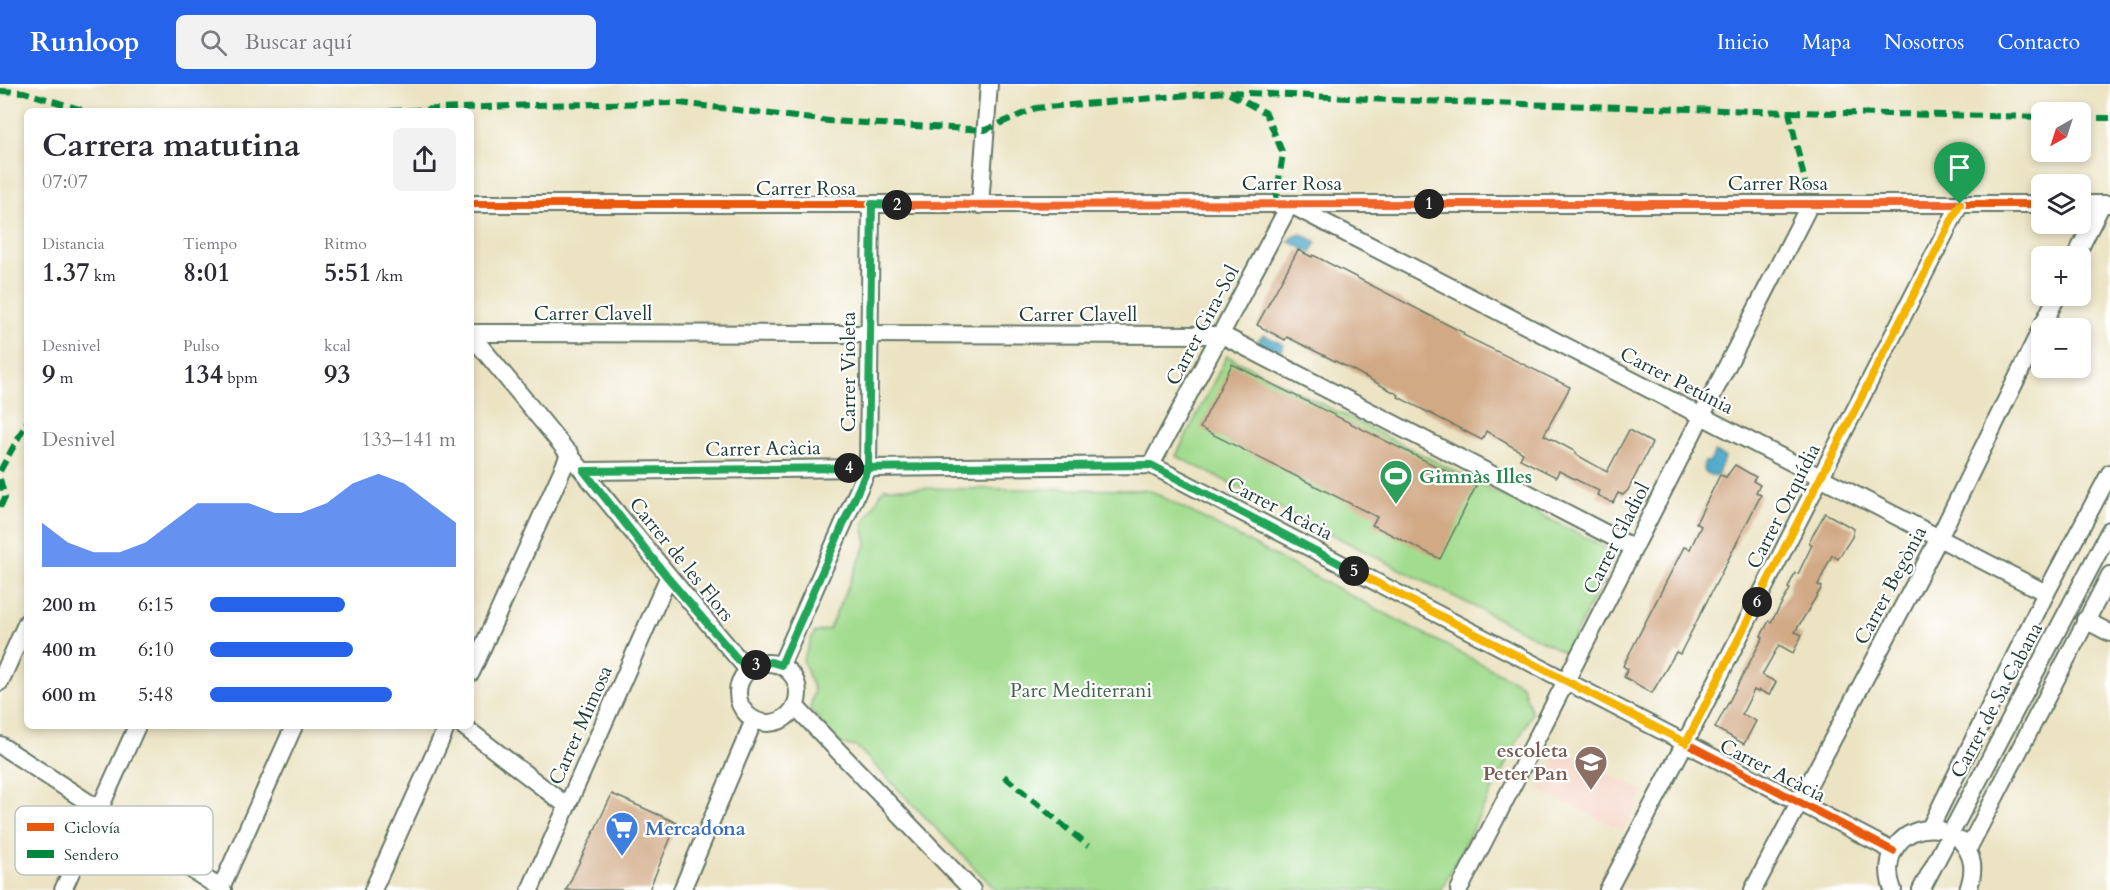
<!DOCTYPE html>
<html lang="es">
<meta charset="utf-8">
<style>
:root{--surface:#fff;--page:#f2f2f3;--text:#2b2b33;--muted:#7c7c81;--accent:#2563eb}
body{margin:0;font-family:Cardo,serif;background:var(--page);color:var(--text);height:100vh;display:flex;flex-direction:column;font-size:22px;white-space:nowrap}
*{box-sizing:border-box;margin:0}
p{font-size:20px;color:var(--muted)}
.icon{flex:none;width:33px;height:33px;fill:none;stroke:currentColor;stroke-width:2;stroke-linecap:round;stroke-linejoin:round}
.map{position:relative;flex:1;overflow:hidden}
.side{position:absolute;left:24px;top:24px;width:450px;height:621px;display:flex;flex-direction:column;background:var(--surface);border-radius:9px;box-shadow:0 3px 9px #0003}
.side>*{flex:none}
.needle{width:39px;rotate:219deg}
.controls{position:absolute;left:2031px;top:18px;display:grid;gap:12px}
.controls a{display:grid;place-items:center;width:60px;height:60px;border-radius:9px;background:var(--surface);box-shadow:0 3px 9px #0003;font-size:30px}
.pin{position:absolute;display:grid;place-items:center;width:51px;height:51px;color:#fff;margin:-62px -26px;border-radius:50% 50% 50% 0;rotate:-45deg;box-shadow:0 0 6px #0007}
.pin .icon{rotate:45deg}
.km{position:absolute;width:30px;height:30px;margin:-15px;border-radius:50%;background:#222;color:#fff;font-size:16px;line-height:30px;text-align:center}
.round{display:grid;place-items:center;flex:none;width:63px;height:63px;border-radius:9px;background:var(--page)}
.head{display:flex;align-items:center;justify-content:space-between;height:102px;padding:0 18px}
h1{font-size:33px;font-weight:800;line-height:45px}
.metrics{display:grid;grid-template-columns:repeat(3,1fr);gap:9px;height:102px;padding:6px 18px}
.metrics div{display:grid;align-content:center}
.metrics b{font-size:26px;font-weight:800}
.metrics small{font-size:16px;font-weight:400}
.metrics p{font-size:16px}
.chart{height:168px;padding:12px 18px}
.chart p{display:flex;justify-content:space-between}
.chart svg{width:100%;height:108px;margin-top:6px;fill:var(--accent);opacity:.7}
ul{padding:0 18px;list-style:none;font-size:20px}
li{display:grid;grid-template-columns:96px 72px 1fr;align-items:center;height:45px}
li i{height:15px;border-radius:8px;background:var(--accent)}
header{display:flex;align-items:center;gap:36px;box-sizing:border-box;height:84px;padding:0 30px;background:var(--accent);color:#fff}
header strong{font-size:28px}
nav{display:flex;gap:33px;margin-inline-start:auto;font-size:21px}
.search{width:420px;height:54px;background:var(--page);display:flex;align-items:center;gap:15px;box-sizing:border-box;padding:0 21px;border-radius:9px;color:var(--muted);font-size:22px}
.map>svg:first-child{display:block}
.built{fill:#f5d2c2}
.green{fill:#a2dc8e;stroke:#608c61;stroke-width:1.5}
.water{fill:#4ba8c9;stroke:#35727e;stroke-width:1.5}
.building{fill:#d1a985}
.lines{fill:none;stroke-linecap:round;stroke-linejoin:round}
.minor-casing{stroke:#676;stroke-width:20}
.minor{stroke:#fff;stroke-width:16}
.quiet{stroke:#00873e;stroke-width:6;stroke-dasharray:12 6;stroke-linecap:butt}
.cycleway-casing{stroke:#fff;stroke-width:11}
.cycleway{stroke:#e8590c;stroke-width:8}
.split-1-casing{stroke:#fff;stroke-width:12}
.split-2-casing{stroke:#fff;stroke-width:12}
.split-3-casing{stroke:#fff;stroke-width:12}
.split-4-casing{stroke:#fff;stroke-width:12}
.split-5-casing{stroke:#fff;stroke-width:12}
.split-6-casing{stroke:#fff;stroke-width:12}
.split-7-casing{stroke:#fff;stroke-width:12}
.split-1{stroke:#f0652b;stroke-width:8}
.split-2{stroke:#f0652b;stroke-width:8}
.split-3{stroke:#22a559;stroke-width:8}
.split-4{stroke:#22a559;stroke-width:8}
.split-5{stroke:#22a559;stroke-width:8}
.split-6{stroke:#f5b400;stroke-width:8}
.split-7{stroke:#f5b400;stroke-width:8}
.labels{text-anchor:middle;stroke-width:4.5;stroke-linejoin:round;paint-order:stroke}
.street-label{font-size:20px;fill:#1f3d34;stroke:#fff}
.leisure-label{font-size:20px;font-weight:bold;fill:#27864d;stroke:#fff;text-anchor:start}
.park-label{font-size:20px;fill:#40654a;stroke:#fff}
.education-label{font-size:20px;font-weight:bold;fill:#785e54;stroke:#fff;text-anchor:end}
.shop-label{font-size:20px;font-weight:bold;fill:#366cbe;stroke:#fff;text-anchor:start}
.key{fill:#fff;stroke:#bcc5c2;stroke-width:1.5}
.key-label{font-size:16px;fill:#1f3d34}
</style>
<header>
<strong>Runloop</strong>
<div class="search"><svg class="icon" aria-label="search" viewBox="0 0 24 24"><circle cx="10" cy="10" r="6"/><path d="M15 15l6 6"/></svg>Buscar aquí</div>
<nav><a>Inicio</a><a>Mapa</a><a>Nosotros</a><a>Contacto</a></nav>
</header>
<div class="map">
<svg width="2110" height="806" viewBox="0 0 2110 806">
<rect width="100%" height="100%" fill="#fff"/>
<filter id="ink" filterUnits="userSpaceOnUse"><feTurbulence type="fractalNoise" baseFrequency=".0167" numOctaves="2"/><feDisplacementMap in="SourceGraphic" scale="12" xChannelSelector="R" yChannelSelector="G"/><feConvolveMatrix kernelMatrix="1 2 1 2 8 2 1 2 1" color-interpolation-filters="sRGB"/></filter>
<filter id="wash" filterUnits="userSpaceOnUse"><feTurbulence type="fractalNoise" baseFrequency=".008" numOctaves="4" result="noise"/><feDisplacementMap in="SourceGraphic" scale="24" xChannelSelector="R" yChannelSelector="G"/><feGaussianBlur stdDeviation="1.35" result="paint"/><feColorMatrix in="noise" values="0 0 0 0 0 0 0 0 0 0 0 0 0 0 0 0 0 1.4 0 .05"/><feComposite in="paint" operator="in"/></filter>
<g filter="url(#wash)">
<rect width="100%" height="100%" fill="#ebe3c2"/>
<polygon class="built" points="1559,666 1643,707 1624,747 1539,706"/>
<g class="green">
<polygon points="1227,272 1616,469 1566,569 1176,372"/>
<polygon points="884,404 1149,406 1522,601 1532,629 1441,806 996,806 857,663 839,660 810,625 814,606 803,576 814,549 829,545 867,459 863,441"/>
</g>
<g class="water">
<polygon points="1301,150 1317,158 1311,169 1289,157 1296,151"/>
<polygon points="1264,251 1284,261 1279,269 1260,260 1259,255"/>
<polygon points="1715,368 1725,373 1716,393 1705,388 1703,383 1705,378 1710,378"/>
</g>
<g id="blocks">
<g class="building">
<polygon points="1298,166 1312,173 1313,171 1464,249 1463,251 1570,303 1544,351 1576,368 1575,370 1607,388 1629,346 1652,359 1628,406 1623,411 1618,409 1613,419 1597,411 1599,407 1559,387 1556,393 1520,375 1523,369 1486,347 1482,356 1398,313 1399,311 1351,285 1287,253 1285,256 1257,241"/>
<polygon points="1232,280 1476,402 1440,475 1372,441 1377,433 1200,344"/>
<polygon points="1735,381 1756,393 1753,397 1760,401 1756,408 1761,411 1680,570 1676,568 1652,609 1624,593 1628,585 1623,582 1684,463 1690,465 1701,442 1696,439 1720,391 1726,393"/>
<polygon points="1825,429 1854,445 1852,453 1838,475 1832,471 1818,501 1822,503 1795,548 1802,551 1793,569 1779,561 1762,591 1776,598 1769,611 1759,606 1758,608 1754,606 1742,630 1756,637 1744,660 1715,644 1763,553 1761,552 1769,537 1771,538 1790,505 1788,504 1795,489 1798,490 1812,461 1809,458"/>
<polygon points="612,710 677,739 649,806 566,806"/>
</g>
</g>
</g>
<g filter="url(#ink)">
<use href="#blocks" fill-opacity="0" stroke="#676" stroke-width="1.5"/>
<g class="lines">
<defs>
<g id="minor">
<polyline points="471,120 2042,120"/>
<polyline points="2080,120 2110,120"/>
<polyline points="980,121 989,0"/>
<polyline points="1293,122 2046,509"/>
<polyline points="2076,172 2102,120"/>
<polyline points="471,249 1222,251 1634,464"/>
<path d="M471,251c93,111 182,225 277,335"/>
<polyline points="1151,381 1290,120"/>
<polyline points="584,387 1151,381 1893,767"/>
<polyline points="2085,536 2110,549"/>
<circle cx="768" cy="609" r="30"/>
<polyline points="781,581 868,384 871,120"/>
<polyline points="471,589 570,369"/>
<polyline points="0,598 27,538"/>
<polyline points="795,622 972,806"/>
<polyline points="463,642 567,722"/>
<polyline points="0,661 223,806"/>
<polyline points="1930,744 2046,509 2110,389"/>
<path d="M1961,757c13,15 14,30 7,49"/>
<polyline points="1968,765 2110,491"/>
<polyline points="63,806 137,642"/>
<polyline points="220,806 294,642"/>
<polyline points="373,806 447,642"/>
<polyline points="530,806 668,494"/>
<polyline points="682,806 754,636"/>
<polyline points="1459,806 1810,120"/>
<polyline points="1608,806 1685,659 1960,120"/>
<polyline points="1753,806 1939,454 2057,212"/>
<path d="M1893,806c-13,-34 8,-65 46,-61"/>
<polyline points="1921,806 2110,446"/>
</g>
</defs>
<use href="#minor" class="minor-casing"/>
<use href="#minor" class="minor"/>
<g class="quiet">
<polyline points="0,7 24,8 86,27"/>
<polyline points="1230,8 1389,16 1789,28 1810,120"/>
<polyline points="390,27 532,21 679,19 829,37 985,46 1036,24 1226,8 1266,29 1283,70 1275,120"/>
<polyline points="1789,28 2042,33"/>
<polyline points="2080,34 2110,34"/>
<polyline points="0,387 27,338"/>
<polyline points="0,395 5,414 0,423"/>
<polyline points="1004,692 1088,762"/>
</g>
<defs>
<g id="cycleway">
<polyline points="471,120 2042,120"/>
<polyline points="584,387 1151,381 1893,767"/>
</g>
</defs>
<use href="#cycleway" class="cycleway-casing"/>
<use href="#cycleway" class="cycleway"/>
</g>
</g>
<g class="lines" filter="url(#ink)">
<defs>
<polyline id="split-1" points="1429,120 1960,120"/>
<polyline id="split-2" points="897,121 1429,120"/>
<polyline id="split-3" points="756,581 771,578 781,581 868,384 872,120 897,121"/>
<polyline id="split-4" points="756,581 747,586 668,494 584,387 849,384"/>
<polyline id="split-5" points="849,384 1151,381 1354,487"/>
<polyline id="split-6" points="1354,487 1686,659 1757,518"/>
<polyline id="split-7" points="1757,518 1960,120"/>
</defs>
<use href="#split-1" class="split-1-casing"/>
<use href="#split-2" class="split-2-casing"/>
<use href="#split-3" class="split-3-casing"/>
<use href="#split-4" class="split-4-casing"/>
<use href="#split-5" class="split-5-casing"/>
<use href="#split-6" class="split-6-casing"/>
<use href="#split-7" class="split-7-casing"/>
<use href="#split-1" class="split-1"/>
<use href="#split-2" class="split-2"/>
<use href="#split-3" class="split-3"/>
<use href="#split-4" class="split-4"/>
<use href="#split-5" class="split-5"/>
<use href="#split-6" class="split-6"/>
<use href="#split-7" class="split-7"/>
</g>
<defs>
<symbol id="stadium-pin" viewBox="-11 -11 22 30"><path d="M0 17L-7.5 6A9.5 9.5 0 1 1 7.5 6Z" fill="#2e9e5b" stroke="#fff"/><path d="M0-5a6.5 5 0 1 0 0 10a6.5 5 0 1 0 0-10ZM-3.5-1.8h7v3.6h-7Z" fill="#fff"/></symbol>
<symbol id="school-pin" viewBox="-11 -11 22 30"><path d="M0 17L-7.5 6A9.5 9.5 0 1 1 7.5 6Z" fill="#8d6e63" stroke="#fff"/><path d="M0-5L7-2L0 1L-7-2ZM-4 1L0 2.5L4 1V4Q0 6-4 4Z" fill="#fff"/></symbol>
<symbol id="supermarket-pin" viewBox="-11 -11 22 30"><path d="M0 17L-7.5 6A9.5 9.5 0 1 1 7.5 6Z" fill="#3f7fe0" stroke="#fff"/><path d="M-6-5.5h2.5l.6 2H6L4.5 2H-2.5L-4.4-4H-6ZM-1.5 3.2a1.3 1.3 0 1 0 .1 0ZM3 3.2a1.3 1.3 0 1 0 .1 0Z" fill="#fff"/></symbol>
</defs>
<g fill-rule="evenodd">
<use href="#stadium-pin" x="1377" y="373" width="38" height="52"/>
<use href="#school-pin" x="1572" y="659" width="38" height="52"/>
<use href="#supermarket-pin" x="603" y="725" width="38" height="52"/>
</g>
<g class="labels">
<g class="street-label">
<text x="1292" y="106">Carrer Rosa</text>
<text x="1778" y="106">Carrer Rosa</text>
<text x="806" y="111">Carrer Rosa</text>
<text x="593" y="236">Carrer Clavell</text>
<text x="1078" y="237">Carrer Clavell</text>
<text transform="translate(1202 241) rotate(-62)" y="7">Carrer Gira-Sol</text>
<text transform="translate(848 288) rotate(-90)" y="7">Carrer Violeta</text>
<text transform="translate(1677 296) rotate(27)" y="7">Carrer Petúnia</text>
<text transform="translate(763 364) rotate(-1)" y="7">Carrer Acàcia</text>
<text transform="translate(1783 422) rotate(-63)" y="7">Carrer Orquídia</text>
<text transform="translate(1280 424) rotate(27)" y="7">Carrer Acàcia</text>
<text transform="translate(1616 454) rotate(-63)" y="7">Carrer Gladiol</text>
<text transform="translate(682 475) rotate(51)" y="7">Carrer de les Flors</text>
<text transform="translate(1890 501) rotate(-62)" y="7">Carrer Begònia</text>
<text transform="translate(1996 616) rotate(-62)" y="7">Carrer de Sa Cabana</text>
<text transform="translate(580 641) rotate(-66)" y="7">Carrer Mimosa</text>
<text transform="translate(1773 686) rotate(27)" y="7">Carrer Acàcia</text>
</g>
<g class="leisure-label">
<text x="1419" y="399">Gimnàs Illes</text>
</g>
<g class="park-label">
<text x="1081" y="613">Parc Mediterrani</text>
</g>
<g class="education-label">
<text x="1568" y="673">escoleta<tspan x="1568" dy="23">Peter Pan</tspan></text>
</g>
<g class="shop-label">
<text x="645" y="751">Mercadona</text>
</g>
</g>
<rect x="15" y="722" width="198" height="69" rx="9" class="key"/>
<rect x="27" y="739" width="27" height="8" fill="#e8590c"/>
<rect x="27" y="766" width="27" height="8" fill="#00873e"/>
<g class="key-label">
<text x="64" y="749">Ciclovía</text>
<text x="64" y="776">Sendero</text>
</g>
</svg>
<div class="controls">
<a><svg class="needle" viewBox="-14 -14 28 28"><path d="M0-13l5 13h-10z" fill="#e53935"/><path d="M0 13l5-13h-10z" fill="#7c7c81"/></svg></a>
<a><svg class="icon" aria-label="layers" viewBox="0 0 24 24"><path d="M12 4l9 5-9 5-9-5zM3 14l9 5 9-5"/></svg></a>
<a>+</a>
<a>−</a>
</div>
<div class="pin" style="left:1960px;top:120px;background:#1e9e55"><svg class="icon" aria-label="arrive" viewBox="0 0 24 24"><path d="M6 21V4h12l-3 4 3 4H6"/></svg></div>
<b class="km" style="left:1429px;top:120px">1</b>
<b class="km" style="left:897px;top:121px">2</b>
<b class="km" style="left:756px;top:581px">3</b>
<b class="km" style="left:849px;top:384px">4</b>
<b class="km" style="left:1354px;top:487px">5</b>
<b class="km" style="left:1757px;top:518px">6</b>
<section class="side">
<div class="head"><div><h1>Carrera matutina</h1><p>07:07</p></div><a class="round"><svg class="icon" aria-label="share" viewBox="0 0 24 24"><path d="M12 15V3M7 8l5-5 5 5M5 13v7h14v-7"/></svg></a></div>
<div class="metrics">
<div><p>Distancia</p><b>1.37<small> km</small></b></div>
<div><p>Tiempo</p><b>8:01</b></div>
<div><p>Ritmo</p><b>5:51<small> /km</small></b></div>
</div>
<div class="metrics">
<div><p>Desnivel</p><b>9<small> m</small></b></div>
<div><p>Pulso</p><b>134<small> bpm</small></b></div>
<div><p>kcal</p><b>93</b></div>
</div>
<div class="chart"><p><span>Desnivel</span>133–141 m</p>
<svg viewBox="0 0 160 44" preserveAspectRatio="none"><path d="M0 44V26L10 34L20 38L30 38L40 34L50 26L60 18L70 18L80 18L90 22L100 22L110 18L120 10L130 6L140 10L150 18L160 26V44z"/></svg>
</div>
<ul>
<li><b>200 m</b>6:15<i style="width:55%"></i></li>
<li><b>400 m</b>6:10<i style="width:58%"></i></li>
<li><b>600 m</b>5:48<i style="width:74%"></i></li>
</ul>
</section>
</div>
